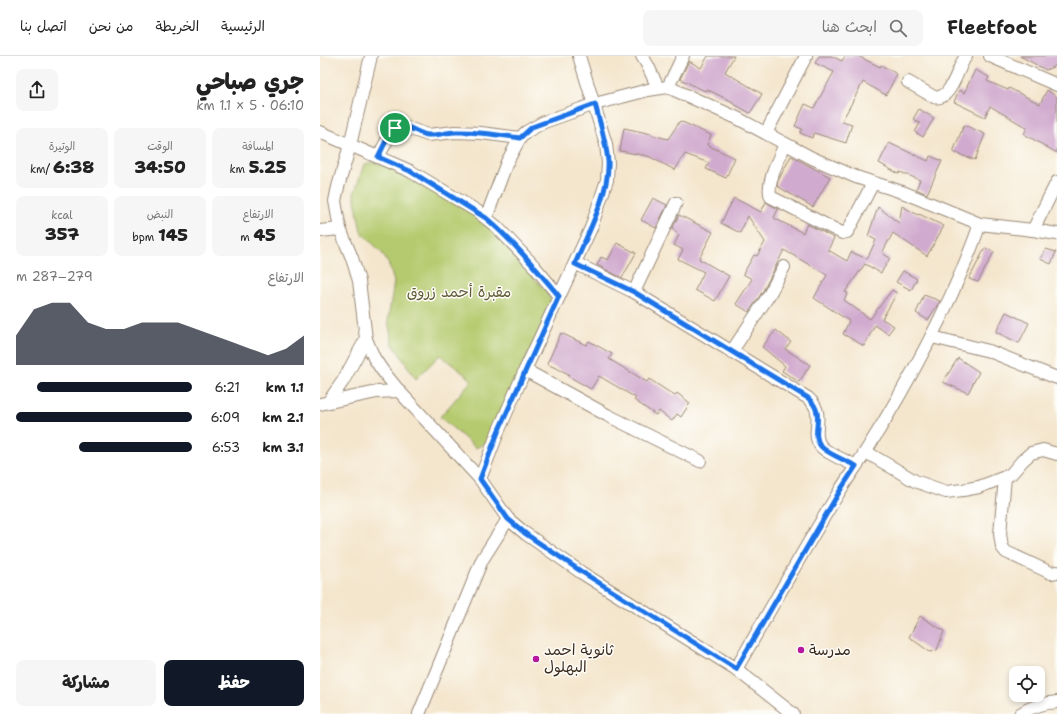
<!DOCTYPE html>
<html lang="ar">
<meta charset="utf-8">
<style>
:root{--surface:#fff;--page:#f6f6f6;--text:#222;--muted:#767676;--line:#e0e0e0;--accent:#111827}
body{margin:0;font-family:"Shantell Sans","Playpen Sans Arabic",sans-serif;background:var(--page);color:var(--text);direction:rtl;height:100vh;display:flex;flex-direction:column;font-size:15px;white-space:nowrap}
*{box-sizing:border-box;margin:0}
p{font-size:13px;color:var(--muted)}
.icon{flex:none;width:22px;height:22px;fill:none;stroke:currentColor;stroke-width:2;stroke-linecap:round;stroke-linejoin:round}
.map{position:relative;flex:1;overflow:hidden;direction:ltr}
.details{display:flex;flex-direction:column;background:var(--surface);width:320px}
.details>*{flex:none}
.buttons{position:absolute;left:689px;top:610px;display:grid;gap:8px}
.buttons a{display:grid;place-items:center;width:36px;height:36px;border-radius:8px;background:var(--surface);box-shadow:0 2px 6px #0003;font-size:20px}
.pin{position:absolute;display:grid;place-items:center;width:34px;height:34px;color:#fff;margin:-17px;border:2px solid #fff;border-radius:50%;box-shadow:0 1px 4px #0007}
.round{display:grid;place-items:center;flex:none;width:42px;height:42px;border-radius:8px;background:var(--page)}
.headline{display:flex;align-items:center;justify-content:space-between;height:68px;padding:0 16px}
h1{font-size:22px;font-weight:800;line-height:30px}
.figures{display:grid;grid-template-columns:repeat(3,1fr);gap:6px;height:68px;padding:4px 16px}
.figures div{display:grid;align-content:center;border-radius:8px;background:var(--page);text-align:center}
.figures b{font-size:17px;font-weight:800}
.figures small{font-size:11px;font-weight:400}
.figures p{font-size:11px}
.chart{height:112px;padding:8px 16px}
.chart p{display:flex;justify-content:space-between}
.chart svg{width:100%;height:72px;margin-top:4px;fill:var(--accent);opacity:.7}
.button{display:flex;gap:8px;margin-top:auto;padding:8px 16px}
.button a{flex:1;height:46px;border-radius:8px;background:var(--accent);color:#fff;font-size:16px;font-weight:800;line-height:46px;text-align:center}
.button a+a{background:var(--page);color:var(--text)}
ul{padding:0 16px;list-style:none;font-size:13px}
li{display:grid;grid-template-columns:64px 48px 1fr;align-items:center;height:30px}
li i{height:10px;border-radius:5px;background:var(--accent)}
header{display:flex;align-items:center;gap:24px;box-sizing:border-box;height:56px;padding:0 20px;background:var(--surface);border-bottom:1px solid var(--line)}
header strong{font-size:19px}
nav{display:flex;gap:22px;margin-inline-start:auto;font-size:14px}
.search{width:280px;height:36px;background:var(--page);display:flex;align-items:center;gap:10px;box-sizing:border-box;padding:0 14px;border-radius:8px;color:var(--muted);font-size:15px}
main{display:flex;flex:1;min-height:0}
.map>svg:first-child{display:block}
.green{fill:#b5ca6e;stroke:#787a46}
.building{fill:#d1abcf}
.lines{fill:none;stroke-linecap:round;stroke-linejoin:round}
.street-casing{stroke:#988876;stroke-width:14}
.street{stroke:#fff;stroke-width:12}
.route-casing{stroke:#fff;stroke-width:8}
.route{stroke:#1a73e8;stroke-width:5}
.poi-dot{fill:#b5179e;stroke:#fdfcf7;stroke-width:1.5}
.labels{text-anchor:middle;stroke-width:3;stroke-linejoin:round;paint-order:stroke}
.park-label{font-size:15px;fill:#605a36;stroke:#fdfcf7}
.poi-label{font-size:15px;fill:#3b2a1e;stroke:#fdfcf7;text-anchor:start}
</style>
<header>
<strong>Fleetfoot</strong>
<div class="search"><svg class="icon" aria-label="search" viewBox="0 0 24 24"><circle cx="10" cy="10" r="6"/><path d="M15 15l6 6"/></svg>ابحث هنا</div>
<nav><a>الرئيسية</a><a>الخريطة</a><a>من نحن</a><a>اتصل بنا</a></nav>
</header>
<main>
<div class="map">
<svg width="737" height="658" viewBox="0 0 737 658">
<rect width="100%" height="100%" fill="#fdfcf7"/>
<filter id="ink" filterUnits="userSpaceOnUse"><feTurbulence type="fractalNoise" baseFrequency=".025" numOctaves="2"/><feDisplacementMap in="SourceGraphic" scale="8" xChannelSelector="R" yChannelSelector="G"/><feConvolveMatrix kernelMatrix="1 2 1 2 8 2 1 2 1" color-interpolation-filters="sRGB"/></filter>
<filter id="wash" filterUnits="userSpaceOnUse"><feTurbulence type="fractalNoise" baseFrequency=".012" numOctaves="4" result="noise"/><feDisplacementMap in="SourceGraphic" scale="16" xChannelSelector="R" yChannelSelector="G"/><feGaussianBlur stdDeviation="0.9" result="paint"/><feColorMatrix in="noise" values="0 0 0 0 0 0 0 0 0 0 0 0 0 0 0 0 0 1.4 0 .05"/><feComposite in="paint" operator="in"/></filter>
<g filter="url(#wash)">
<rect width="100%" height="100%" fill="#f4e6cd"/>
<polygon class="green" points="54,106 92,118 173,172 194,200 226,235 232,247 171,384 156,392 120,361 152,324 120,299 96,323 72,287 68,264 74,226 69,209 62,197 41,176 34,138 44,108"/>
<g id="blocks">
<g class="building">
<polygon points="388,0 414,0 405,16 442,38 430,57 412,47 413,46 386,33 385,35 360,23 369,5 381,12"/>
<polygon points="499,0 511,0 522,5 525,0 538,0 560,11 561,9 577,18 566,39 543,26 522,65 532,68 526,87 494,77 492,82 480,77 482,73 475,70 485,48 494,52 514,16 495,7"/>
<polygon points="700,0 737,0 737,9 726,14"/>
<polygon points="655,14 669,21 667,25 688,34 689,32 720,48 727,34 737,41 737,97 704,78 707,72 670,50 665,61 634,46 639,34 644,37"/>
<polygon points="599,53 614,62 603,81 595,76 600,67 593,63"/>
<polygon points="360,65 391,79 387,89 415,102 406,122 386,113 389,107 365,98 355,114 328,100 300,95 304,72 332,78 332,79 348,83"/>
<polygon points="644,69 665,78 655,104 633,96"/>
<polygon points="569,87 608,105 610,100 622,105 607,138 596,133 600,124 580,116 579,118 559,107"/>
<polygon points="471,100 510,121 493,151 457,130 458,125"/>
<polygon points="333,142 347,149 336,172 321,164"/>
<polygon points="414,142 441,156 446,146 458,153 454,162 483,177 487,168 514,182 508,194 527,205 531,196 547,203 556,184 548,180 558,151 579,167 582,150 598,159 599,158 624,170 607,200 573,177 562,197 570,202 561,217 545,208 525,236 528,237 524,244 550,263 572,234 577,237 562,263 574,270 568,278 555,269 544,290 523,278 529,265 494,242 507,219 464,194 443,235 429,256 416,248 432,223 423,218 434,199 437,200 445,186 428,160 420,177 401,167"/>
<polygon points="359,159 393,176 379,203 409,220 395,245 375,234 384,216 358,203 363,194 354,189 359,179 352,173"/>
<polygon points="297,187 316,197 302,222 277,209 281,201 288,204"/>
<polygon points="665,192 674,196 658,226 649,223"/>
<polygon points="726,193 736,196 731,208 720,203"/>
<polygon points="583,215 597,223 591,234 576,226"/>
<polygon points="604,239 620,245 608,264 596,257"/>
<polygon points="686,256 709,267 699,287 676,276"/>
<polygon points="456,274 471,286 465,293 490,309 479,326 462,315 465,310 442,291"/>
<polygon points="241,277 266,289 269,285 292,298 289,303 327,326 329,323 355,340 357,337 370,347 361,361 357,358 352,365 339,355 336,359 314,344 316,342 279,320 271,333 248,320 249,318 227,308"/>
<polygon points="638,302 659,316 648,337 623,326"/>
<polygon points="600,560 624,575 617,594 610,596 589,581"/>
</g>
</g>
</g>
<g filter="url(#ink)">
<use href="#blocks" fill-opacity="0" stroke="#988876" stroke-width="1"/>
<g class="lines">
<defs>
<g id="street">
<polyline points="51,0 30,89 18,131 15,145 20,173 32,202 39,225 46,283 54,302 62,314 79,335 160,423 188,463 206,478 262,517 416,613 473,658"/>
<polyline points="322,0 328,10 338,32"/>
<polyline points="670,0 737,29"/>
<path d="M588,26l26,15c17,5 24,-31 32,-41"/>
<polyline points="348,31 363,0"/>
<polyline points="0,76 90,115 157,155 177,171 214,210 239,240"/>
<polyline points="446,77 486,0"/>
<path d="M465,88c-5,12 -20,41 -14,53l71,36 5,-1 2,-3 24,-46"/>
<polyline points="58,101 71,77 75,72 82,70 108,79 135,76 161,77 200,82"/>
<polyline points="166,162 187,106 200,82 206,76 224,66 275,48 328,34 348,31 417,62 492,102 536,121 585,137 660,168 713,174 737,178"/>
<polyline points="713,174 737,126"/>
<polyline points="0,175 20,173"/>
<path d="M255,207l59,29 174,106c19,16 2,33 12,47 5,8 27,16 36,21"/>
<polyline points="314,236 356,147"/>
<polyline points="612,281 669,295 737,322"/>
<polyline points="412,295 449,239 464,211"/>
<polyline points="205,314 287,359 380,405"/>
<polyline points="9,345 23,325 46,283"/>
<polyline points="0,348 57,336 79,335"/>
<polyline points="546,396 595,425 626,436 643,434 659,431 685,421 691,418 702,405 711,397 723,394 737,398"/>
<polyline points="685,421 680,478 682,491 686,496 731,517 737,516"/>
<polyline points="160,423 178,376 205,314 271,172 287,124 288,107 286,88 259,0"/>
<path d="M416,613c35,-60 68,-121 105,-180 8,-13 17,-25 25,-38 45,-72 86,-147 114,-227"/>
<polyline points="99,658 162,504 188,463"/>
<path d="M700,658c12,-8 23,-11 37,-12"/>
</g>
</defs>
<use href="#street" class="street-casing"/>
<use href="#street" class="street"/>
</g>
</g>
<g class="lines" filter="url(#ink)">
<defs>
<path id="route" d="M275,48c5,19 11,38 13,57 2,31 -21,74 -33,103l59,28 174,106c19,17 2,33 12,47 5,8 27,16 36,21l-15,23 -105,180 -154,-97 -56,-38 -18,-15 -28,-40 18,-47 61,-136c-23,-27 -46,-55 -73,-78l-76,-47 -32,-14c4,-7 11,-25 17,-29 11,-6 23,6 33,7 9,1 18,-3 27,-3 22,-1 44,3 65,6l12,-11z"/>
</defs>
<use href="#route" class="route-casing"/>
<use href="#route" class="route"/>
</g>
<g class="poi-dot">
<circle cx="481" cy="594" r="4"/>
<circle cx="216" cy="603" r="4"/>
</g>
<g class="labels">
<g class="park-label">
<text x="139" y="241">مقبرة أحمد زروق</text>
</g>
<g class="poi-label">
<text x="224" y="599">ثانوية احمد<tspan x="224" dy="17">البهلول</tspan></text>
<text x="489" y="599">مدرسة</text>
</g>
</g>
</svg>
<div class="buttons">
<a><svg class="icon" aria-label="locate" viewBox="0 0 24 24"><circle cx="12" cy="12" r="6"/><path d="M12 2v4M12 18v4M2 12h4M18 12h4"/></svg></a>
</div>
<div class="pin" style="left:75px;top:72px;background:#1e9e55"><svg class="icon" aria-label="arrive" viewBox="0 0 24 24"><path d="M6 21V4h12l-3 4 3 4H6"/></svg></div>
</div>
<section class="details">
<div class="headline"><div><h1>جري صباحي</h1><p>06:10 · 5 × 1.1 km</p></div><a class="round"><svg class="icon" aria-label="share" viewBox="0 0 24 24"><path d="M12 15V3M7 8l5-5 5 5M5 13v7h14v-7"/></svg></a></div>
<div class="figures">
<div><p>المسافة</p><b>5.25<small> km</small></b></div>
<div><p>الوقت</p><b>34:50</b></div>
<div><p>الوتيرة</p><b>6:38<small> /km</small></b></div>
</div>
<div class="figures">
<div><p>الارتفاع</p><b>45<small> m</small></b></div>
<div><p>النبض</p><b>145<small> bpm</small></b></div>
<div><p>kcal</p><b>357</b></div>
</div>
<div class="chart"><p><span>الارتفاع</span>279–287 m</p>
<svg viewBox="0 0 160 44" preserveAspectRatio="none"><path d="M0 44V26L10 10L20 6L30 6L40 18L50 22L60 22L70 18L80 18L90 18L100 22L110 26L120 30L130 34L140 38L150 34L160 26V44z"/></svg>
</div>
<ul>
<li><b>1.1 km</b>6:21<i style="width:88%"></i></li>
<li><b>2.1 km</b>6:09<i style="width:100%"></i></li>
<li><b>3.1 km</b>6:53<i style="width:64%"></i></li>
</ul>
<div class="button"><a>حفظ</a><a>مشاركة</a></div>
</section>
</main>
